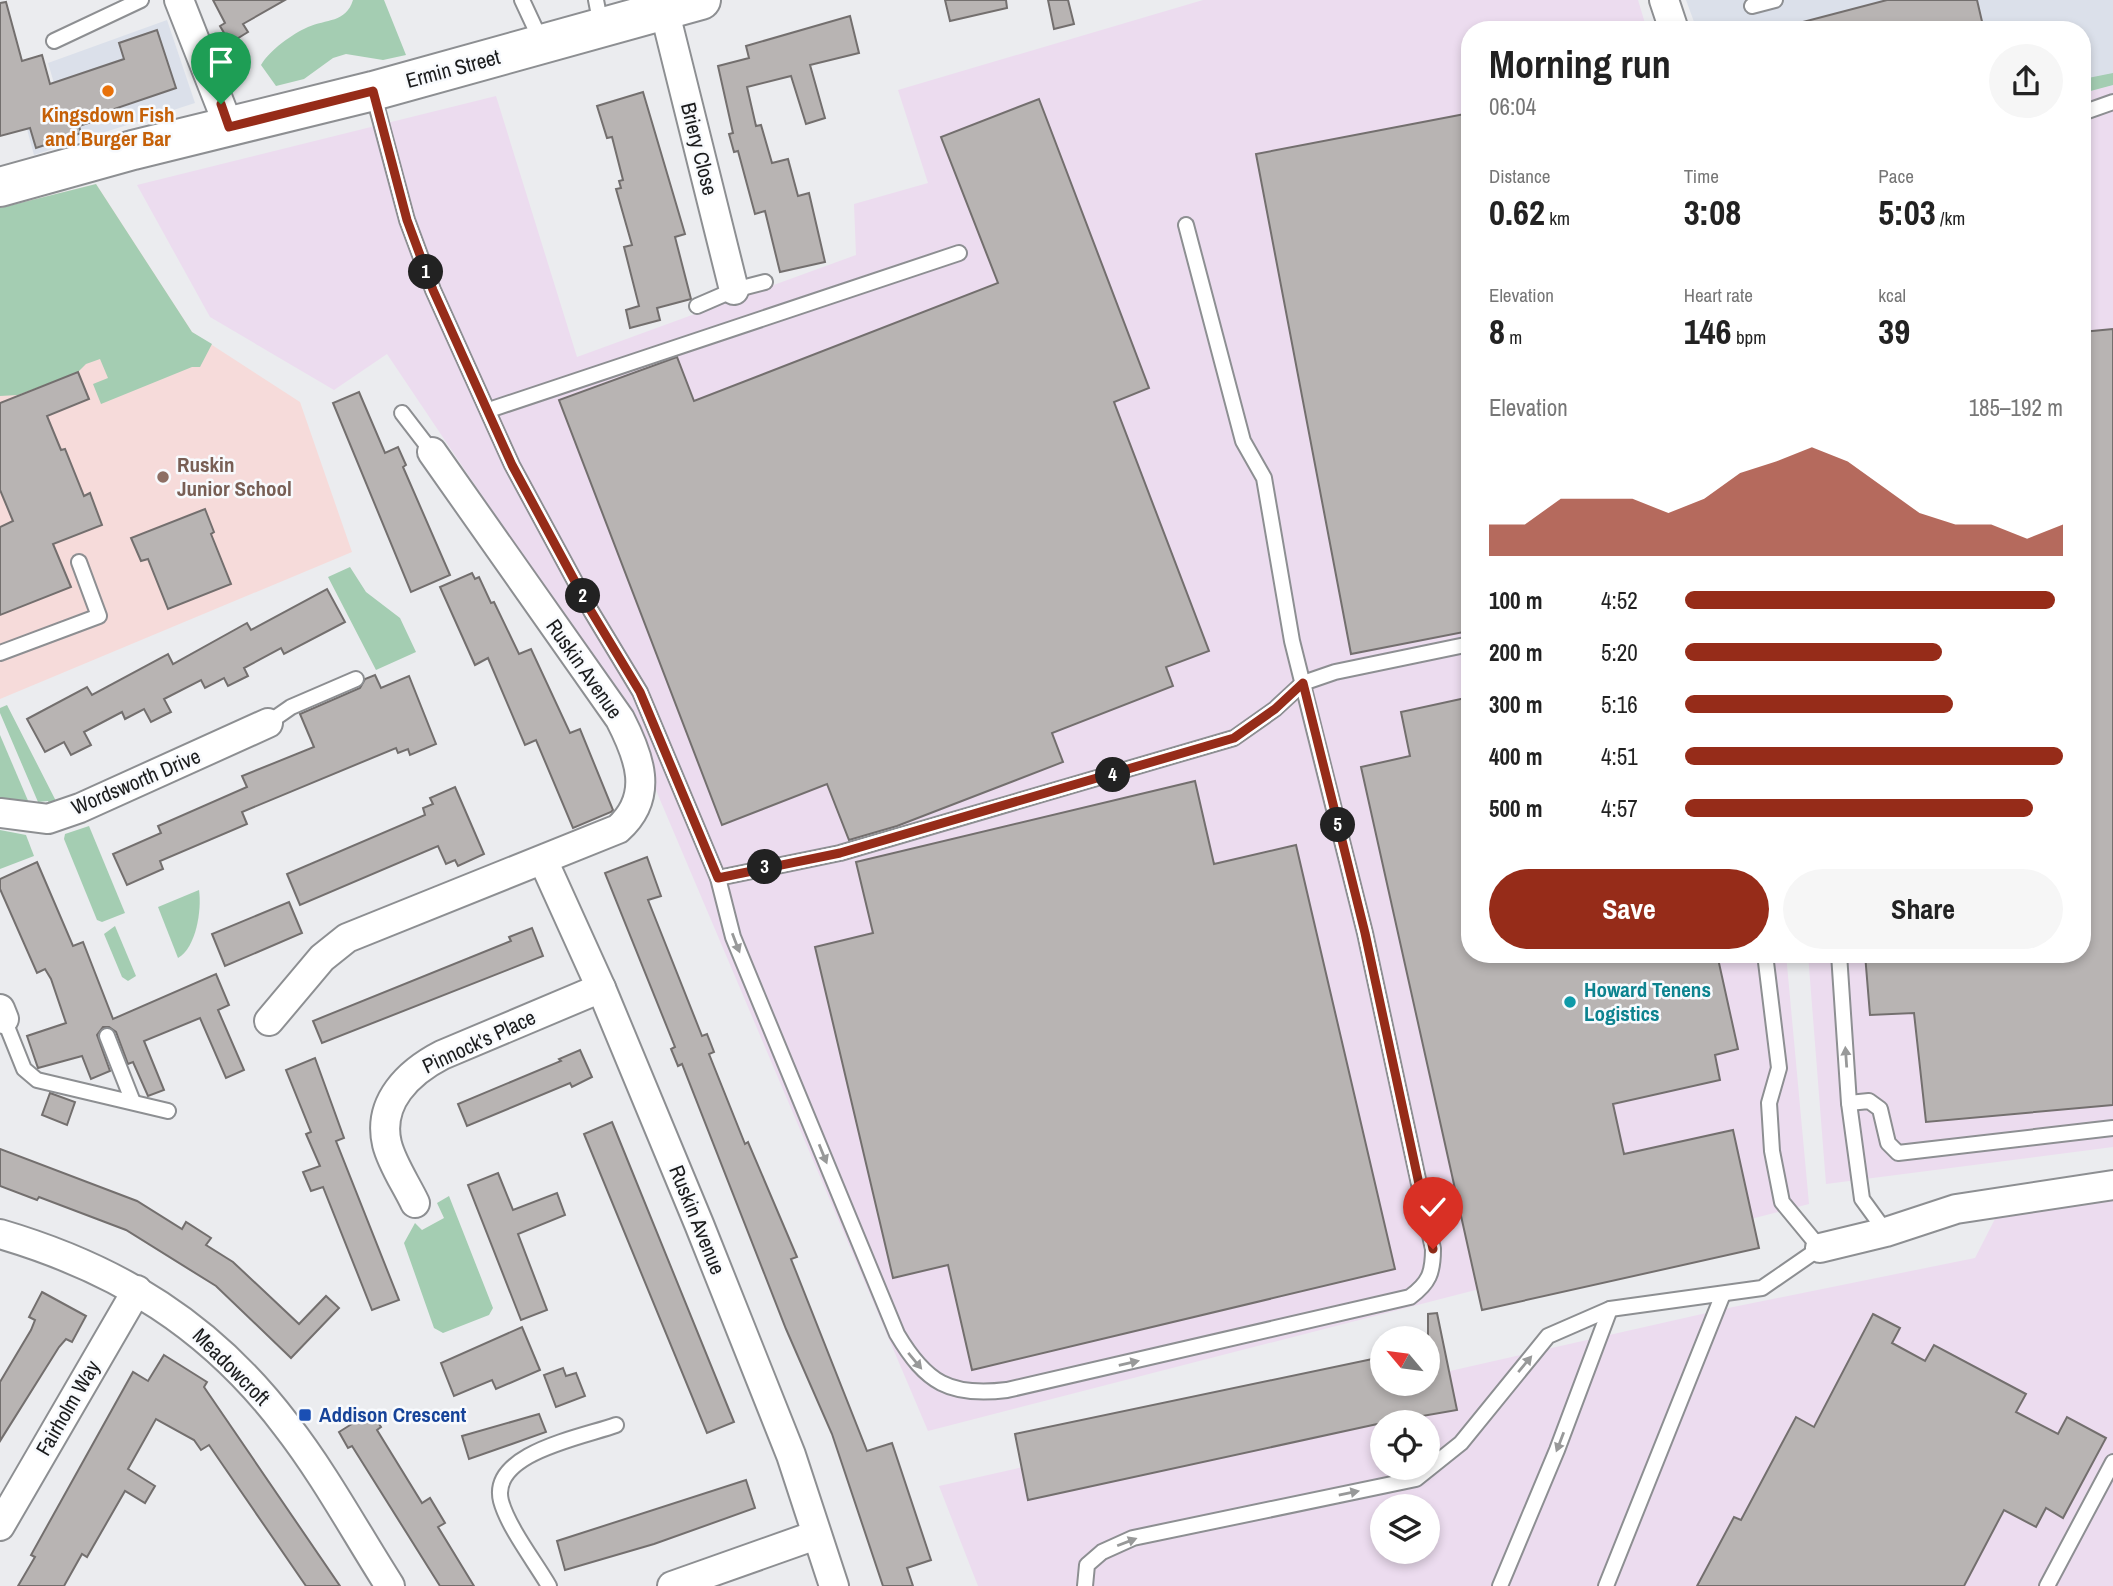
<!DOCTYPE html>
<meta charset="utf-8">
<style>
:root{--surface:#fff;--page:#f6f6f6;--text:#222;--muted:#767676;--accent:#962c19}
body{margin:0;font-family:"Archivo Narrow",sans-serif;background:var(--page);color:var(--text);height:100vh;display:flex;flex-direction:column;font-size:26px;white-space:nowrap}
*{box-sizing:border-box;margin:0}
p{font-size:23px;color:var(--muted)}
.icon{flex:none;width:38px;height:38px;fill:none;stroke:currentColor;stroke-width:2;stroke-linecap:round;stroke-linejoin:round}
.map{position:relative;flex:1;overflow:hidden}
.sheet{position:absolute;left:1461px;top:21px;width:630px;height:942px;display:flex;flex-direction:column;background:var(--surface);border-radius:28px;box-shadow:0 4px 10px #0003}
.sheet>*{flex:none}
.needle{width:46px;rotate:299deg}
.buttons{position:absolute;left:1370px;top:1326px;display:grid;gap:14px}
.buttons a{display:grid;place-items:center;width:70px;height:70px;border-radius:50%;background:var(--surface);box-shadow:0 4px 10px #0003;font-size:35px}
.pin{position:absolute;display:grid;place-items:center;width:60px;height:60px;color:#fff;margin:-72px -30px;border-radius:50% 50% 50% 0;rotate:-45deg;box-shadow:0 0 7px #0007}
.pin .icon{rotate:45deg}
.km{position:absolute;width:35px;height:35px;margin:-18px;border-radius:50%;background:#222;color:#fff;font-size:19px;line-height:35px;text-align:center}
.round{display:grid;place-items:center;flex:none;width:74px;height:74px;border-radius:37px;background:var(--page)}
.head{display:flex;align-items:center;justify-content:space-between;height:119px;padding:0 28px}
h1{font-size:38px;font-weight:700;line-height:52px}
.stats{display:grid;grid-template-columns:repeat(3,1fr);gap:10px;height:119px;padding:7px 28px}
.stats div{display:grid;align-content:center}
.stats b{font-size:35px;font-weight:700}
.stats small{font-size:19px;font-weight:400}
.stats p{font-size:19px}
.chart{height:196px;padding:14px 28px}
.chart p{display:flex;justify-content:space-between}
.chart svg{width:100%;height:126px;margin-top:7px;fill:var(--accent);opacity:.7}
.button{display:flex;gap:14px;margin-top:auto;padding:14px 28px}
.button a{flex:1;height:80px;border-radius:42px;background:var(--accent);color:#fff;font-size:28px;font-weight:700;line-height:80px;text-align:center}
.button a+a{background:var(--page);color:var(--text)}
ul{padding:0 28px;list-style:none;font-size:23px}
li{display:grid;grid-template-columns:112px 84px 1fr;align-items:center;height:52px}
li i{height:18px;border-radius:9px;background:var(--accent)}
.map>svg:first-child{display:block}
.built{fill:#dbe0ea}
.industrial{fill:#ecdcef;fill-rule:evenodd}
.education{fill:#f6dbda}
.green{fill:#a4cdb2}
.building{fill:#b8b4b3;stroke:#736f6e;stroke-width:2}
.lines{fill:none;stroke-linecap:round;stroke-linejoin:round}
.service-casing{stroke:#8d8f92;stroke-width:18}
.minor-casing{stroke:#8d8f92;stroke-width:32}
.secondary-casing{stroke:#8d8f92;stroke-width:42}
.service{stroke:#fff;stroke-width:14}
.minor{stroke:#fff;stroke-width:28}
.secondary{stroke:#fff;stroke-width:38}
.oneway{fill:#989999}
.route-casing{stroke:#fff;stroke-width:14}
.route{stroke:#962c19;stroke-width:9}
.food-dot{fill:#e8710a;stroke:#f8fafd;stroke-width:2.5}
.education-dot{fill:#8d6e63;stroke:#f8fafd;stroke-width:2.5}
.culture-dot{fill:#0f9aa8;stroke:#f8fafd;stroke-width:2.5}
.transit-dot{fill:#1a4fb4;stroke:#f8fafd;stroke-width:2.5}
.labels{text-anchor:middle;stroke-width:5;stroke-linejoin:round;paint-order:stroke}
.street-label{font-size:21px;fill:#1b1c1d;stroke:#f8fafd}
.food-label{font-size:21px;font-weight:bold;fill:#c56008;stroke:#f8fafd}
.education-label{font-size:21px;font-weight:bold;fill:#785e54;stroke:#f8fafd;text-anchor:start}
.culture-label{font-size:21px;font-weight:bold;fill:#0d838f;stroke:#f8fafd;text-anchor:start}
.transit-label{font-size:21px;font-weight:bold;fill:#164399;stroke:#f8fafd;text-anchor:start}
</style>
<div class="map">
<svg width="2113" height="1586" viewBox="0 0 2113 1586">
<rect width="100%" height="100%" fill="#ebecef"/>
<g class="built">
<polygon points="1686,0 2113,0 2113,85 2083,93 2082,30 1697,30"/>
<polygon points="167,20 195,103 34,155 21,107 57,93 48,63"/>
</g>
<g class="industrial">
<polygon points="1203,0 1638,0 1647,30 1470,30 1470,954 1786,954 1809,1204 928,1431 658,795 630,716 387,354 334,390 210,317 137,185 496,96 577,357 856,255 854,204 928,183 898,90"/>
<polygon points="2113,85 2113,1147 1826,1184 1808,954 2082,954 2082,93"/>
<path d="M2113,1198v388h-1135l-39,-100 452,-102h37v-8l305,-69 242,-49 22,-43zM1382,1423h46v45h-46zM1382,1507h46v45h-46z"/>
</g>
<polygon class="education" points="96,184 192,332 300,402 352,552 0,699 0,208"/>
<g class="green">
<path d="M353,0h31l22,55 -23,5 -37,-6 -13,4 -29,21 -28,7 -15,-21c9,-15 31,-31 47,-38 18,-8 38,-4 45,-27z"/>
<polygon points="2113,73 2113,85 2083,93 2083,79"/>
<polygon points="96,184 192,332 212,344 200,367 192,367 101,404 93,384 108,378 100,359 86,364 78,372 18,395 0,396 0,208"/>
<polygon points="350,567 366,592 400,618 416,652 376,670 328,577"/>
<polygon points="7,705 58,805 50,806 48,801 38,802 0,713 0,708"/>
<polygon points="0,735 32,810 0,801"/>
<polygon points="89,826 125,913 102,922 97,920 64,839 65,834"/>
<polygon points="0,830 26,835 34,856 0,869"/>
<path d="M199,890c3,20 -3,58 -21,68l-20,-51z"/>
<polygon points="115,926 136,976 128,981 122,977 104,934"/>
<polygon points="449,1196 493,1308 489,1315 443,1333 434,1328 404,1243 415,1223 422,1230 444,1218 437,1203"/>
</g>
<g class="building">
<polygon points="213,0 285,0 243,24 248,32 230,43 220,26 225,23"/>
<polygon points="945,0 1006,0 1007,8 950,21"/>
<polygon points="1048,0 1068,0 1074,24 1054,29"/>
<polygon points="1887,0 1977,0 1984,30 1800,30 1799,23"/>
<polygon points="6,2 22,61 42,55 50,84 124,59 119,43 157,30 176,88 114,109 116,114 79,126 81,133 36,148 30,128 0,136 0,3"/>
<polygon points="850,16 859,53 810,65 825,118 806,124 791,76 747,87 756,126 761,125 772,163 788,159 798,196 809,193 825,262 780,272 765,211 755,214 738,151 734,152 729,134 733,133 718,66 749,58 746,46"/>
<polygon points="643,92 685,234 675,237 691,299 657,308 660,320 630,328 626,310 639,306 624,247 632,245 616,189 621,188 619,181 623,180 612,137 607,138 597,106"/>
<polygon points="1039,99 1149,388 1114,402 1209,651 1166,667 1173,686 1052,733 1063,762 897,826 849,840 827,784 722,825 559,400 677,357 694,401 998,283 941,137"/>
<polygon points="1470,113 1470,607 1464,608 1469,631 1351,654 1256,154"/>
<polygon points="2113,329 2113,1105 1926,1122 1914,1013 1870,1015 1865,954 2082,954 2082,332"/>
<polygon points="78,372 89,399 47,416 61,450 65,449 84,496 90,493 102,525 53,544 71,587 0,615 0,527 13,521 0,490 0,403"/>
<polygon points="359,392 385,453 398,447 406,465 403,467 450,575 411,592 333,403"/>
<polygon points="205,509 214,532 211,534 231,584 168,609 148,559 141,561 131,538"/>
<polygon points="472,573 475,579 479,577 491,603 494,602 519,654 531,649 570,733 580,729 613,810 611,812 573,828 536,740 525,745 488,658 475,665 440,587"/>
<polygon points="327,589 345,622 284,654 281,648 244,668 248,676 228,686 224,678 205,688 201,680 164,699 171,712 151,722 144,709 125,719 122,712 84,732 91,745 71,755 64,742 45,752 27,719 87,687 92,695 168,654 173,664 247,623 251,630"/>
<polygon points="375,675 381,688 409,676 436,744 410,755 408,749 398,753 396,748 242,812 247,824 160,861 163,869 127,885 113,854 161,833 158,826 247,787 242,776 314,747 300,714 360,688 365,679"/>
<polygon points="1470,697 1470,954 1717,954 1738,1049 1715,1055 1720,1080 1613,1104 1624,1154 1733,1130 1759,1248 1482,1310 1361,767 1410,756 1401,712"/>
<polygon points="1195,781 1214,864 1296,845 1395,1269 972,1370 948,1265 893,1278 815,947 873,933 856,862"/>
<polygon points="455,787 484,854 458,866 455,860 446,864 438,846 300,905 287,874 425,815 423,808 433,804 430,798"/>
<polygon points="647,857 661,896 648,900 702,1036 707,1034 714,1052 709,1054 745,1144 748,1142 797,1257 791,1259 867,1451 892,1443 931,1560 907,1568 913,1586 883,1586 832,1434 786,1329 682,1064 678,1066 671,1049 675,1047 605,873"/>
<polygon points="37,862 73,946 83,942 113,1019 216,974 229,1005 218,1010 244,1070 226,1078 200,1018 144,1041 164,1090 148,1096 133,1062 128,1064 116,1032 109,1027 103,1027 97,1035 110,1071 91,1079 82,1056 38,1068 27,1036 66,1023 51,979 45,969 37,973 0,889 0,879"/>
<polygon points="289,902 302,933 225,966 212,934"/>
<polygon points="532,928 543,956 322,1043 313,1021 511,941 509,937"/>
<polygon points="580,1050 592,1077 572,1087 570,1083 467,1126 458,1104 561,1061 559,1059"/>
<polygon points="315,1058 344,1138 336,1141 399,1300 372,1310 323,1187 311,1191 303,1172 320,1166 306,1134 311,1132 286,1070"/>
<polygon points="50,1093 75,1102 67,1125 42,1115"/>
<polygon points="612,1122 734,1422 707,1433 584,1134"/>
<polygon points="0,1149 137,1201 182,1229 186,1222 211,1238 206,1245 233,1262 299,1324 326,1296 339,1308 291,1358 216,1286 126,1230 39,1197 37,1200 0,1186"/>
<polygon points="498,1173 513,1210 557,1193 565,1215 518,1234 547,1310 521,1320 468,1185"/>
<polygon points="42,1292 86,1316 72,1342 66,1339 59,1347 0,1441 0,1382 31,1330 35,1320 29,1317"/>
<polygon points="1437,1313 1457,1410 1382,1423 1028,1500 1015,1434 1382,1357 1382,1384 1428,1384 1428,1314"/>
<polygon points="1873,1314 1900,1328 1892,1343 1925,1361 1934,1345 2026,1394 2016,1412 2058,1434 2067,1417 2106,1438 2063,1518 2046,1508 2036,1527 2004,1510 1964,1586 1697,1586 1734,1517 1741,1520 1796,1417 1814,1427"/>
<polygon points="522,1327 540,1370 496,1389 492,1380 454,1396 441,1363"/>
<polygon points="164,1355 207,1382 204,1387 340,1586 306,1586 209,1445 201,1450 194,1440 156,1419 128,1469 155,1486 145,1503 125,1491 87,1557 82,1554 64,1586 18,1586 35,1557 31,1555 133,1372 148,1381"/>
<polygon points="563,1368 566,1376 576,1373 585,1396 556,1407 544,1375"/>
<polygon points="371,1412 381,1427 377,1430 422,1503 430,1498 445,1523 438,1527 474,1586 440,1586 352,1446 348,1448 339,1432"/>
<polygon points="539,1414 546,1432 469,1459 462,1436"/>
<polygon points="746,1480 755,1508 654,1544 565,1570 557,1541"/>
</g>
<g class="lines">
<defs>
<g id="service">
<polyline points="522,0 542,43"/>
<polyline points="596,0 601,26"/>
<polyline points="1752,6 1775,0"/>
<polyline points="54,41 141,0"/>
<path d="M373,93l34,127 26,70 79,175 79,146 49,81 78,186 15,59 164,397c29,49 53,63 110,56l403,-93c19,-14 23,-24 23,-48l-68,-316 -73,-292 -28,-163 -21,-37 -57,-216"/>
<polyline points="2082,113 2113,102"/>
<polyline points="697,306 734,290 765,282"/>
<polyline points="489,410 959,253"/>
<polyline points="402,413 432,452"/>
<polyline points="0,653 99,616 79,562"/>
<polyline points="268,723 291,707 356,679"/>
<polyline points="718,878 840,853 1234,738 1275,709 1303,683 1335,672 1470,644"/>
<polyline points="1839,954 1849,1103 1862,1199 1886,1232"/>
<polyline points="4,1019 24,1069 37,1080 168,1111"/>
<polyline points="107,1036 133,1102"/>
<polyline points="1849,1103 1869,1101 1880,1109 1888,1143 1898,1153 2113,1128"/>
<path d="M549,1586c-14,-24 -41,-59 -48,-85 -12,-48 82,-64 115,-76"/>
<polyline points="1085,1586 1087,1565 1102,1552 1133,1538 1416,1479 1461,1443 1548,1336 1610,1309 1762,1288 1820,1248 1782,1202 1772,1151 1769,1103 1779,1068 1765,954"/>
<polyline points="1500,1586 1557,1450 1610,1309"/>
<polyline points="1606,1586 1723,1294"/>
<polyline points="2047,1586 2113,1462"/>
</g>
<g id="minor">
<polyline points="179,0 229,127"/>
<polyline points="1664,0 1674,30"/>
<polyline points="664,9 734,290"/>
<polyline points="0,813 48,819 80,808 268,723"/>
<polyline points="543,860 601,988 699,1224 791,1455 834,1586"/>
<polyline points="0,1009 4,1019"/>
<path d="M269,1021l53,-63 25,-20 271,-109c37,-33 21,-73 2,-110l-188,-267"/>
<path d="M415,1203c-9,-19 -23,-39 -28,-59 -10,-42 22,-72 55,-89l159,-67"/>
<path d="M0,1234c119,35 211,92 286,191 39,50 70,108 104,161"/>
<polyline points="1820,1248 1886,1232 1956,1209 2113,1185"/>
<polyline points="0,1526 137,1290"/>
<polyline points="672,1586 816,1535"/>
</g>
<polyline id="secondary" points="0,187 133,150 373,91 701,0"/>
</defs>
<use href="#service" class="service-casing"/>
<use href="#minor" class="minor-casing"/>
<use href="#secondary" class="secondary-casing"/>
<use href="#service" class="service"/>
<use href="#minor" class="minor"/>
<use href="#secondary" class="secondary"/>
</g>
<defs><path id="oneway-solid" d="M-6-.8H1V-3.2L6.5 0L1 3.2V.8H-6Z" transform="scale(1.75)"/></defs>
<g class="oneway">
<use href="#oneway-solid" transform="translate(736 943) rotate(69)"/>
<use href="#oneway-solid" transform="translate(1846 1057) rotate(-94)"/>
<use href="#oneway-solid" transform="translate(823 1154) rotate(68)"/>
<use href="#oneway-solid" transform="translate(915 1361) rotate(50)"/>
<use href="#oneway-solid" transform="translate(1129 1363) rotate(-13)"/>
<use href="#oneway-solid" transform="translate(1525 1364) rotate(-50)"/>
<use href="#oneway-solid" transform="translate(1560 1442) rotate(111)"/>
<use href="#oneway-solid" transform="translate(1349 1493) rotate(-12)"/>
<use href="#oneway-solid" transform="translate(1127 1542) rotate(-21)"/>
</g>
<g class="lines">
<defs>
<polyline id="route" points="221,104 229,127 373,91 407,220 433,290 512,465 591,611 640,692 718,878 840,853 1234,738 1275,709 1303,683 1365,933 1433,1249"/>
</defs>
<use href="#route" class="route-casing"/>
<use href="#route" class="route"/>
</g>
<circle class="food-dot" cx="108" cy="91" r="7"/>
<circle class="education-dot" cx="163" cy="477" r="7"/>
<circle class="culture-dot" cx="1570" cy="1002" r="7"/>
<rect class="transit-dot" x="298" y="1408" width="14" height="14" rx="3.5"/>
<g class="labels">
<g class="street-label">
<text transform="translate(453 69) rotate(-15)" y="7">Ermin Street</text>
<text transform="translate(699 149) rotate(76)" y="7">Briery Close</text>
<text transform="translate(584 669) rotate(55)" y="7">Ruskin Avenue</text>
<text transform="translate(136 782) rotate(-23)" y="7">Wordsworth Drive</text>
<text transform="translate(479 1042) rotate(-25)" y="7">Pinnock's Place</text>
<text transform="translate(697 1220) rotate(68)" y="7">Ruskin Avenue</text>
<text transform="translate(231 1367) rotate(45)" y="7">Meadowcroft</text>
<text transform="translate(68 1408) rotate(-60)" y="7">Fairholm Way</text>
</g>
<g class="food-label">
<text x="108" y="122">Kingsdown Fish<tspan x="108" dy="24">and Burger Bar</tspan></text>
</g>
<g class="education-label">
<text x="177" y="472">Ruskin<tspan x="177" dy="24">Junior School</tspan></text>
</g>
<g class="culture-label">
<text x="1584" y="997">Howard Tenens<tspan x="1584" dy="24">Logistics</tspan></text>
</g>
<g class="transit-label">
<text x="319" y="1422">Addison Crescent</text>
</g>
</g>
</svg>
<div class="buttons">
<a><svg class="needle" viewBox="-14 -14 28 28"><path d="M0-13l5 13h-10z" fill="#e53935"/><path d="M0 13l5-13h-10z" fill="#767676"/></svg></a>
<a><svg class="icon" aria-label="locate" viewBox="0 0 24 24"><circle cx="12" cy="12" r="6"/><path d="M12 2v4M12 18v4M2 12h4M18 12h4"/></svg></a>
<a><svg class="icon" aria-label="layers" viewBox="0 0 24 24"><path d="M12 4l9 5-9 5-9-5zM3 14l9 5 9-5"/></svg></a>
</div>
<div class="pin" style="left:221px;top:104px;background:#1e9e55"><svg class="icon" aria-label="arrive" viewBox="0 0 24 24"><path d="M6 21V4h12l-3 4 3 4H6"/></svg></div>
<div class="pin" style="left:1433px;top:1249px;background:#d93025"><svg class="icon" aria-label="check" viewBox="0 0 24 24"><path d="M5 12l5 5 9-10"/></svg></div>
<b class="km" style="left:426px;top:272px">1</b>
<b class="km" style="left:583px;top:596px">2</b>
<b class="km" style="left:765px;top:867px">3</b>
<b class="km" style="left:1113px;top:775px">4</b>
<b class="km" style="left:1338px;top:825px">5</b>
<section class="sheet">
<div class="head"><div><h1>Morning run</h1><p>06:04</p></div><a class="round"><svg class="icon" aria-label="share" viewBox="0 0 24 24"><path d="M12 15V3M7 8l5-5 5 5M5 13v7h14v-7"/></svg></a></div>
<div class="stats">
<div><p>Distance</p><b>0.62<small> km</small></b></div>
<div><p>Time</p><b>3:08</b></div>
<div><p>Pace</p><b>5:03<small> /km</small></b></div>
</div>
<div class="stats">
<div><p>Elevation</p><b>8<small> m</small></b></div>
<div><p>Heart rate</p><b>146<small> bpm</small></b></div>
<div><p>kcal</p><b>39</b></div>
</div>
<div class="chart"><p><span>Elevation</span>185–192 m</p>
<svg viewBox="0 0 160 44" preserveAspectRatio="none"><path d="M0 44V33L10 33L20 24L30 24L40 24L50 29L60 24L70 15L80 11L90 6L100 11L110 20L120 29L130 33L140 33L150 38L160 33V44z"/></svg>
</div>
<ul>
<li><b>100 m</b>4:52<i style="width:98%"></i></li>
<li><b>200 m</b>5:20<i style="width:68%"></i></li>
<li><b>300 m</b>5:16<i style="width:71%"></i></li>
<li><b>400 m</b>4:51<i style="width:100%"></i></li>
<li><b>500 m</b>4:57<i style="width:92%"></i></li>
</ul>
<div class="button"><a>Save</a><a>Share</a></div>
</section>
</div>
